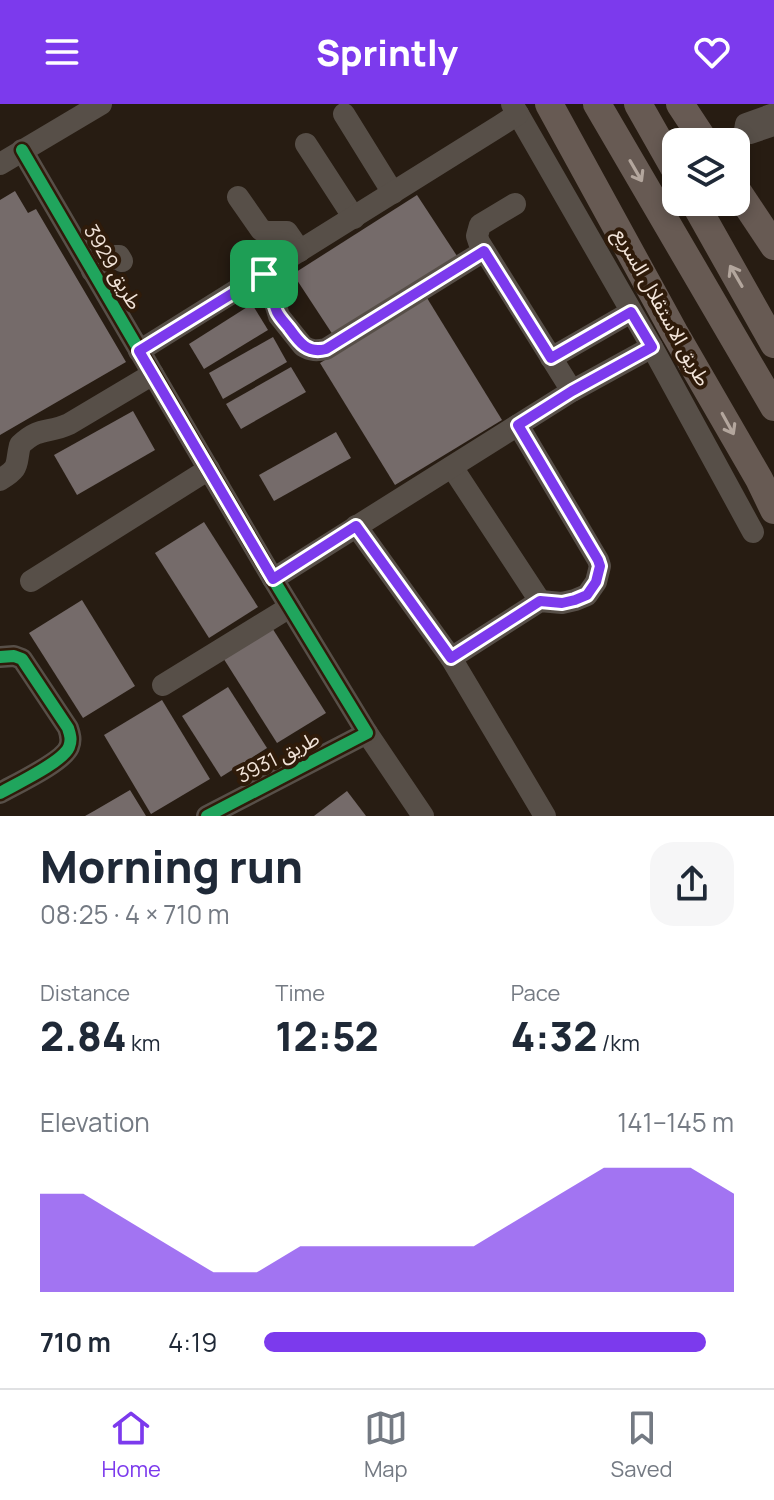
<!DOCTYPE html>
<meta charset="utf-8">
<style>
:root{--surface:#fff;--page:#f6f6f7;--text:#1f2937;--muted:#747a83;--line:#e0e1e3;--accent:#7c3aed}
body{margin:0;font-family:Manrope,"Noto Sans Arabic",sans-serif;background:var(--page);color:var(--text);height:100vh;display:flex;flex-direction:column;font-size:30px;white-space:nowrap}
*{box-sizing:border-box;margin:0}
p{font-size:26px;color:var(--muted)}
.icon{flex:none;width:44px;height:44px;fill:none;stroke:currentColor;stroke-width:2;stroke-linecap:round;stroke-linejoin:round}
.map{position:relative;height:712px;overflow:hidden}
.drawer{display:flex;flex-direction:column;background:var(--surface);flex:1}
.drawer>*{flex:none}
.buttons{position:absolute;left:662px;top:24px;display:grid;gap:16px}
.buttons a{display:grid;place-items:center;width:88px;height:88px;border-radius:16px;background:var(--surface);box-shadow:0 4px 12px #0003;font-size:40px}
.pin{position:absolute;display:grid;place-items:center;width:68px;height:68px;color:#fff;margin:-34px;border-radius:16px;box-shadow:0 4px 12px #0006}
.round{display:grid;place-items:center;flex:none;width:84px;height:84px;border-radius:24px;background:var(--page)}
.headline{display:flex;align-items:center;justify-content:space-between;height:136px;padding:0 40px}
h1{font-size:44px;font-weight:800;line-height:60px}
.metrics{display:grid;grid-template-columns:repeat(3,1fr);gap:12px;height:136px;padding:8px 40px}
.metrics div{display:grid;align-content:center}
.metrics b{font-size:40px;font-weight:800}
.metrics small{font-size:22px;font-weight:400}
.metrics p{font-size:22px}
.chart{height:224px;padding:16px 40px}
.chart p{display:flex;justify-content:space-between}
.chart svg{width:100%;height:144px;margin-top:8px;fill:var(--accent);opacity:.7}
ul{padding:0 40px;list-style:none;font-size:26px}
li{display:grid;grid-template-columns:128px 96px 1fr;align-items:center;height:60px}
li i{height:20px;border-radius:10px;background:var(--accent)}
header{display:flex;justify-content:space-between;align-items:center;height:104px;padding:0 40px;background:var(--accent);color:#fff;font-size:36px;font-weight:800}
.menu{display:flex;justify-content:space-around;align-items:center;height:112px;border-top:2px solid var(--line);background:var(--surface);font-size:22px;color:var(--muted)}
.menu a{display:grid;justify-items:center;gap:4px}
.menu .active{color:var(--accent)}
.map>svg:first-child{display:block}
.building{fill:#756b6a}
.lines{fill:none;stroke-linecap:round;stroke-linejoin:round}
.minor{stroke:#574f48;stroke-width:22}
.major{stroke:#675a53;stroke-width:28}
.cycleway-casing{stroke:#2f1b0a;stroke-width:17}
.cycleway{stroke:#20a55d;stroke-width:12}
.oneway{stroke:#b3a69d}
.route-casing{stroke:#fff;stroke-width:16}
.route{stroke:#7c3aed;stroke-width:10}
.labels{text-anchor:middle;stroke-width:8;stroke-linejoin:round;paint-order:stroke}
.street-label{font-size:20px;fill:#f2e4d9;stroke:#2f1b0a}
</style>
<header><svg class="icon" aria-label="menu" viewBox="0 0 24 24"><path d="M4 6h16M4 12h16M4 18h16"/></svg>Sprintly<svg class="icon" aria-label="heart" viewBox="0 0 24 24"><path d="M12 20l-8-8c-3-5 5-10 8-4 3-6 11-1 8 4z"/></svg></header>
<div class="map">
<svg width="774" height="712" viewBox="0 0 774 712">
<rect width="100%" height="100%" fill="#271c12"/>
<g class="building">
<polygon points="15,87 28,109 36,105 126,258 0,331 0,96"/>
<polygon points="417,91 457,152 333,231 293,170"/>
<polygon points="427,194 502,316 395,381 320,259"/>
<polygon points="252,200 268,226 204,265 189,240"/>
<polygon points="273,233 287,258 223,295 209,269"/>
<polygon points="291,263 306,288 241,325 226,300"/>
<polygon points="133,307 155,346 77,391 54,351"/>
<polygon points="336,328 351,354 274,397 259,371"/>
<polygon points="204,418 258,503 209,534 155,449"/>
<polygon points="82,496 135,582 83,614 29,529"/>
<polygon points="269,519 326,609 277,639 220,549"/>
<polygon points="228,583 267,644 221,673 182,612"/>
<polygon points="162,596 210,675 151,710 104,631"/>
<polygon points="130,686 146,712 85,712 94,707"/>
<polygon points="347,687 366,712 314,712"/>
</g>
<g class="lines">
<g class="minor">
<polyline points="344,10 393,89"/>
<polyline points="518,10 652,243 753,428"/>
<polyline points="774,10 746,20 745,26 750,29 774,21"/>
<polyline points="306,40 354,114"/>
<polyline points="22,46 273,475 367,629 423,712"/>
<polyline points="0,60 101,0"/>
<polyline points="238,93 261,126 267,128 287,128 300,147"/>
<polyline points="515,100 480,121 477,132 479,138 572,287"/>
<polyline points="92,167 115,152 119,152 122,157"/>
<path d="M264,170l6,13 9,29 24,30c8,5 14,5 23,3l158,-98"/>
<polyline points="139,247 501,21 518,10 512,0"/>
<polyline points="551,254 631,208"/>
<polyline points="452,363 540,497"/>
<path d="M0,376c21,-13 15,-14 20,-35 20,-19 27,-11 49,-21l84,-50"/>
<polyline points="356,422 451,554 545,712"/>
<polyline points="273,475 572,287 652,243"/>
<polyline points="31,477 209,365"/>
<path d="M0,553l14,-1 8,3 46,69c2,6 4,12 1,19 -6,15 -53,37 -69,46"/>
<polyline points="451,554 540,497 562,499 575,496 587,491 596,478 600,462 598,456 518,321"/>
<polyline points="163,581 290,503"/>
<polyline points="207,712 367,629"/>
</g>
<g class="major">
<polyline points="549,0 674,228 759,375 774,406"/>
<polyline points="597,0 774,303"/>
<polyline points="638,0 676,67"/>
<polyline points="680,0 705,38"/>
<polyline points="736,85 774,142"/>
<polyline points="694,98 774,240"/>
</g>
<defs>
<g id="cycleway">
<polyline points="22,46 273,475 367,629 207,712"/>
<path d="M0,553l14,-1 8,3 46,69c2,6 4,12 1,19 -6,15 -53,37 -69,46"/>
</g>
</defs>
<use href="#cycleway" class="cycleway-casing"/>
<use href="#cycleway" class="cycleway"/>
</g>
<defs><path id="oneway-shaft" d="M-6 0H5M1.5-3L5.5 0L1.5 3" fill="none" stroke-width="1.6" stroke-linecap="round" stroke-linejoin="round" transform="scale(2)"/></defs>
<g class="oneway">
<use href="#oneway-shaft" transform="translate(636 67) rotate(60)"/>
<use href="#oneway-shaft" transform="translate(736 172) rotate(-120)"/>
<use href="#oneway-shaft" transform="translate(728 320) rotate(61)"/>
</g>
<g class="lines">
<defs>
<path id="route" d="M484,147l67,107 80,-46 21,35 -80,44 -54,34 80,135 2,6 -4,16 -9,13 -12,5 -13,3 -22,-2 -89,57 -95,-132 -83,53 -134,-228 125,-77c6,12 8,25 13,38 3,6 8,11 12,16 10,14 18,26 37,21z"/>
</defs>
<use href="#route" class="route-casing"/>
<use href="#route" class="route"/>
</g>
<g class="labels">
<g class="street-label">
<text transform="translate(113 163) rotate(60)" y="7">طريق 3929</text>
<text transform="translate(662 203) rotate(61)" y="7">طريق الاستقلال السريع</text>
<text transform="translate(278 653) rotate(-27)" y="7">طريق 3931</text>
</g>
</g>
</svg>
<div class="buttons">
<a><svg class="icon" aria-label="layers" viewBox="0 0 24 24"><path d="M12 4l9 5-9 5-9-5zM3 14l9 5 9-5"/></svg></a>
</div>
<div class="pin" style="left:264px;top:170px;background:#1e9e55"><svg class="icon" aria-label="arrive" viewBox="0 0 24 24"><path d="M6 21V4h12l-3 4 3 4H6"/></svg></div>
</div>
<section class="drawer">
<div class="headline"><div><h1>Morning run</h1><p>08:25 · 4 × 710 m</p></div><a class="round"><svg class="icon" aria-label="share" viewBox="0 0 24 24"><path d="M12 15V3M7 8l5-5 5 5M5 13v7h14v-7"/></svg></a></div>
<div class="metrics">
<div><p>Distance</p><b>2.84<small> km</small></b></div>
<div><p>Time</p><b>12:52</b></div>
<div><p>Pace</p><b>4:32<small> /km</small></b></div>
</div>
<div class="chart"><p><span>Elevation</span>141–145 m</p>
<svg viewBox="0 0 160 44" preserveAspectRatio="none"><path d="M0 44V14L10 14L20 22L30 30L40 38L50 38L60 30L70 30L80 30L90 30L100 30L110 22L120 14L130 6L140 6L150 6L160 14V44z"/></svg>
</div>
<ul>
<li><b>710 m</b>4:19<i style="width:94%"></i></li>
</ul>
</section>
<nav class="menu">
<a class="active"><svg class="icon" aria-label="home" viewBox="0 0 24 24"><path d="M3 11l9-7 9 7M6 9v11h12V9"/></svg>Home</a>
<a><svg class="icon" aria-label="map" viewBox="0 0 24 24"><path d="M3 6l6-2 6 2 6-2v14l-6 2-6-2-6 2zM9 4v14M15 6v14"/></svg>Map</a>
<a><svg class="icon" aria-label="saved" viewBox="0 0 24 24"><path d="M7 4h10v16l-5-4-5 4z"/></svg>Saved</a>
</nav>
